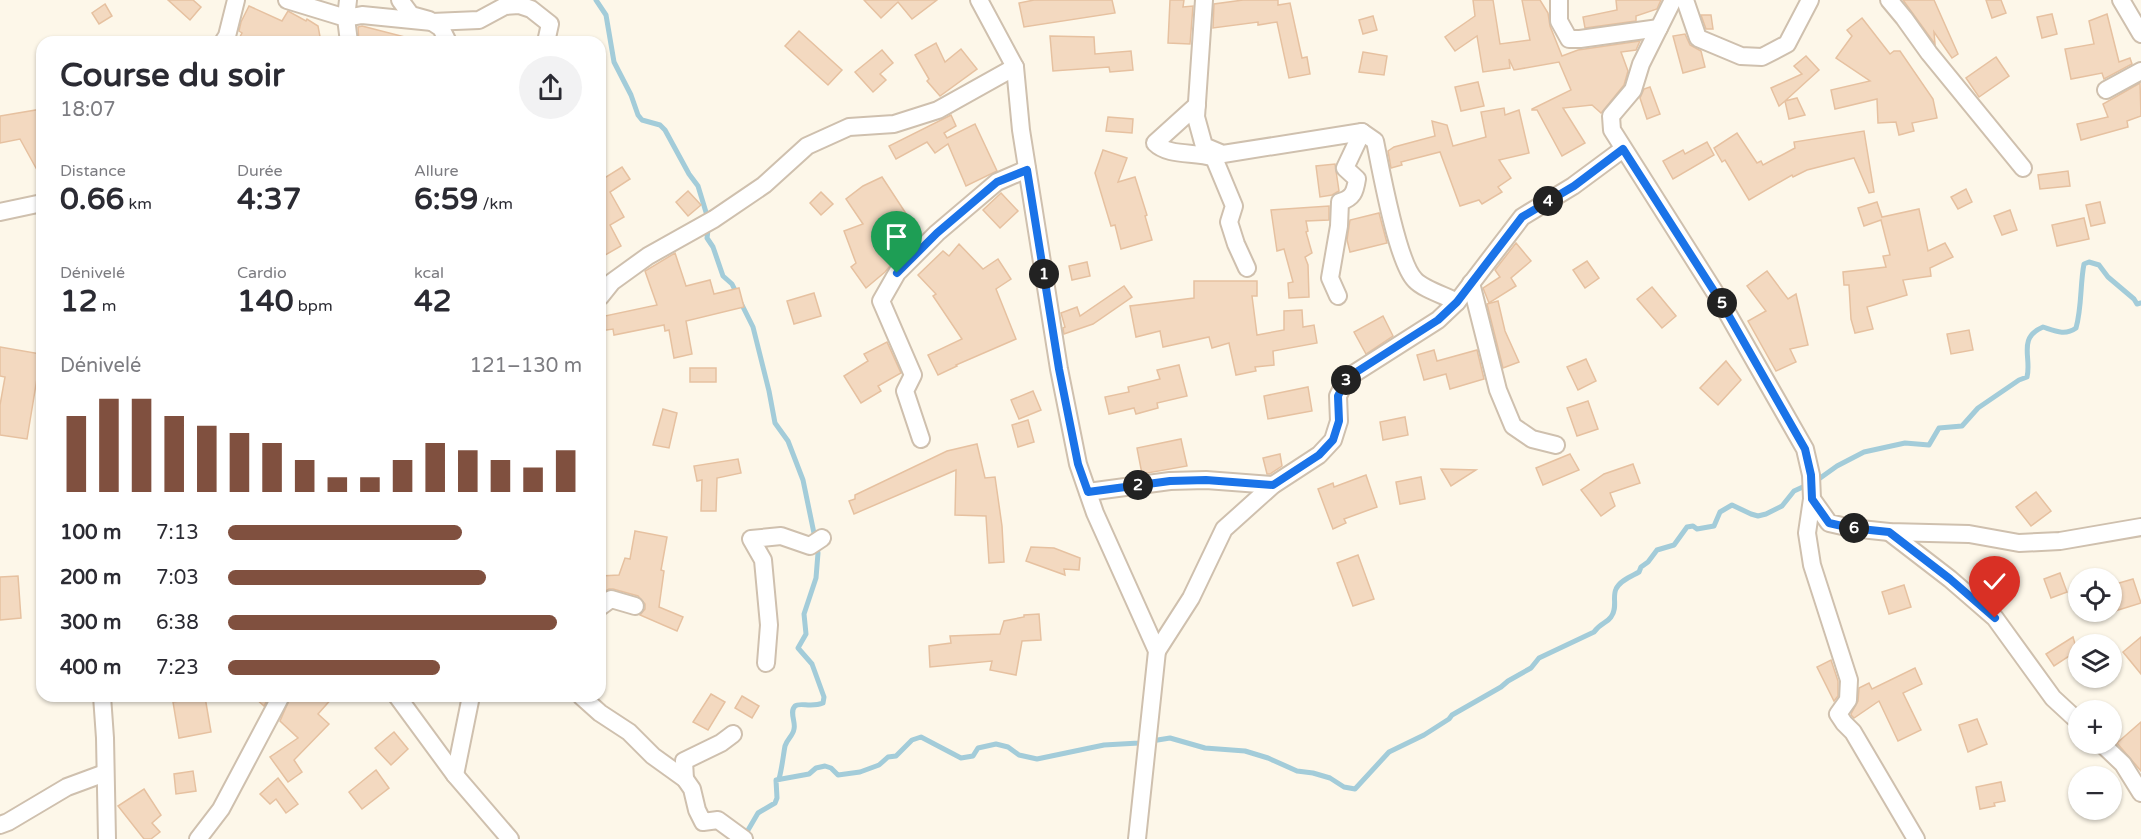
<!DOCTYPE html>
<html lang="fr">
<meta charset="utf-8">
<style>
:root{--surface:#fff;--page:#f2f2f3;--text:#2b2b33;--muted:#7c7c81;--accent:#80503f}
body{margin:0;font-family:"Varela Round",sans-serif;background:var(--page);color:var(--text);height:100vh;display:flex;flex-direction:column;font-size:22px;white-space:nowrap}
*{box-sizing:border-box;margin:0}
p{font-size:20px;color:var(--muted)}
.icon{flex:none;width:33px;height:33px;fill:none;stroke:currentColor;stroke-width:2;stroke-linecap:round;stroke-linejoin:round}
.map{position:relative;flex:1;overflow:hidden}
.drawer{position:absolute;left:36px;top:36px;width:570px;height:666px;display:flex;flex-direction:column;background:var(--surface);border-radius:18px;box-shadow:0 2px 4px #0004}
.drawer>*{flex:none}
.tools{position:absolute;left:2068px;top:568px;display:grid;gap:12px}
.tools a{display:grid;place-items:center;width:54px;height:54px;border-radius:50%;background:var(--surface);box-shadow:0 2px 4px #0004;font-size:30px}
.pin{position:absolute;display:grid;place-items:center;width:51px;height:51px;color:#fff;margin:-62px -26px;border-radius:50% 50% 50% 0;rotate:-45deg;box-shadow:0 0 6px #0007}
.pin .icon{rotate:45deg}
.km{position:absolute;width:30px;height:30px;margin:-15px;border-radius:50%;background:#222;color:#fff;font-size:16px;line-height:30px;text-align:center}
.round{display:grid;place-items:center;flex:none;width:63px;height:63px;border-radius:32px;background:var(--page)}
.headline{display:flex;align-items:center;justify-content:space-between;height:102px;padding:0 24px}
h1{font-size:33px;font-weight:700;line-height:45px}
.stats{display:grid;grid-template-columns:repeat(3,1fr);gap:9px;height:102px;padding:6px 24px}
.stats div{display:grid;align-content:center}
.stats b{font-size:30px;font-weight:700}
.stats small{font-size:16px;font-weight:400}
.stats p{font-size:16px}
.chart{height:168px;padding:12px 24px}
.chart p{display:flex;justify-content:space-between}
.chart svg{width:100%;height:108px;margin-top:6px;stroke:var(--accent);stroke-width:6}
ul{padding:0 24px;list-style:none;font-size:20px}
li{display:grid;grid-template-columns:96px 72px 1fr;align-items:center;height:45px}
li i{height:15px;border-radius:8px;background:var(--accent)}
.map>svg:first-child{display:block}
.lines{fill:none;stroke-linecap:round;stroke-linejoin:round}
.stream{stroke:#a3ccd9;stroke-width:5}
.building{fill:#f3d9c0;stroke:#e6c1a0;stroke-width:1.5}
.street-casing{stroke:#cfc0ae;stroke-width:20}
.street{stroke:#fff;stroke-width:16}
.route-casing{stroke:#fff;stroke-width:12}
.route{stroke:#1a73e8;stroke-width:8}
</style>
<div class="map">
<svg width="2141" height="839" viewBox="0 0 2141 839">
<rect width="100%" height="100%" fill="#fdf7e9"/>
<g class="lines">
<g class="stream">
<polyline points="596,0 606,15 614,62 631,95 638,115 642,120 660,125 665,130 689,174 698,186 709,222 707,238 713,247 723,276 732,284 737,294"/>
<path d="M741,303l12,24 16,64 6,32 13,18 15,39 13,63 2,10 -2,25 -12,36 2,20 -8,14 14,16 12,33 -1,6c-12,5 -23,-1 -28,3 -6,6 1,16 -1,23 -1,7 -7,10 -9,17 -2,11 -3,22 -6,33"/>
<path d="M744,837l14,-24 17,-10 2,-5 -1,-18 33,-6 7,-6 9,-2 6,2 7,7 22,-3 19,-7 9,-8 8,-1 16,-16 9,-3 40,21 12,-2 5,-8 18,-4 12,3 11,8 18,4 67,-14 35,-2 31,-5 35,10 40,3 23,7 29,13 16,2 17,5 14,9 11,2 34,-37 35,-17 25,-16 3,-4 49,-28 7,-6 23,-13 8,-10 55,-26c6,-9 13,-9 17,-15 7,-9 1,-20 5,-28 4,-9 16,-13 23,-17l2,-5 7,-5 9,-12 17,-5 13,-18 6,-1 4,3 17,-3 6,-14 12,-7 19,9 7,2 8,-2 16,-8 12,-15 22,-10 21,-15 27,-14 41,-9 24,2 10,-17 23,-2 16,-18 41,-28 8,-3c5,-19 -10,-39 16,-50 12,4 22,9 33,1 6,-21 4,-44 8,-64l5,-2 10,3 9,12 26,22 3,5 4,-1"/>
</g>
</g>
<g class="building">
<polygon points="168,0 193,0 201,7 190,20"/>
<polygon points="864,0 937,0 912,19 898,2 881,18"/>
<polygon points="1034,0 1112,0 1115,13 1024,27 1019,3"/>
<polygon points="1170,0 1184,0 1183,7 1193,6 1190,44 1168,43"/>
<polygon points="1243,0 1278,0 1278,5 1290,3 1302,58 1307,57 1310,74 1289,78 1277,22 1258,25 1258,22 1213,28 1214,4"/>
<polygon points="1473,0 1493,0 1500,44 1530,40 1522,0 1540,0 1548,13 1550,26 1562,56 1578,50 1640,41 1636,50 1621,52 1628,71 1624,85 1602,112 1601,113 1592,105 1563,108 1585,143 1562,156 1537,110 1532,110 1532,109 1571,90 1559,62 1514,70 1509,59 1510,68 1483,72 1477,36 1455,51 1445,37 1475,16"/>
<polygon points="1616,0 1661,0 1657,9 1636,16 1636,21 1585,28 1583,17 1617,10"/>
<polygon points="1903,0 1934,0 1958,54 1952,58 1934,32 1935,44"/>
<polygon points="1986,0 2001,0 2006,13 1992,18"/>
<polygon points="105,4 112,16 99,24 92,13"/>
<polygon points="249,6 282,21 288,11 306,21 307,19 318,26 321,42 237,42 242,33 239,31 241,22"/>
<polygon points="2052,14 2057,34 2042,38 2037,17"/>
<polygon points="2107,14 2119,62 2130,58 2132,64 2104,79 2102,73 2071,79 2065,49 2094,44 2089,21"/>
<polygon points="1701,15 1711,15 1713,29 1706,29"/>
<polygon points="1373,16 1377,30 1363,34 1359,20"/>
<polygon points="1862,18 1890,54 1894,51 1900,51 1933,99 1937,118 1912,123 1914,131 1899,135 1896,122 1878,123 1877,99 1835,109 1831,90 1870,81 1836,58 1852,36 1847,30"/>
<polygon points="362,26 405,37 404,42 359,42 358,27"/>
<polygon points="799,31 842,70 828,85 785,46"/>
<polygon points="1685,34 1690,45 1701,51 1705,67 1683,73 1673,36"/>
<polygon points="1050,36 1094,37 1095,54 1131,51 1133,70 1110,72 1109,67 1053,71"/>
<polygon points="936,43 945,62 961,49 977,69 940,96 927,81 929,79 915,55"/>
<polygon points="882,50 893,63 880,74 886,80 873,92 855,72"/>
<polygon points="1363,52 1387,56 1384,75 1359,72"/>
<polygon points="1806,56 1819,70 1785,101 1797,98 1805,115 1789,119 1785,101 1779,106 1771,88 1802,74 1794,66"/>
<polygon points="1996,57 2009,76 1979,97 1966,78"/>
<polygon points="1478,82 1484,106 1461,111 1455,87"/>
<polygon points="2140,83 2141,116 2127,121 2128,127 2081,140 2077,124 2108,117 2103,104"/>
<polygon points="1650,87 1660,114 1647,119 1640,98 1644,89"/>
<polygon points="1504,108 1505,115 1519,110 1529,153 1499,160 1511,178 1498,187 1502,192 1482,204 1479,200 1460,206 1440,152 1401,162 1402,165 1391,168 1388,151 1394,147 1435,136 1432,121 1447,125 1453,146 1486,137 1481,112"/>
<polygon points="42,109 42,179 20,139 0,143 0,116"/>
<polygon points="951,115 956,126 944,133 947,138 975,124 997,171 966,186 948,144 935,153 927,142 896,159 889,146"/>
<polygon points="1108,117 1133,119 1132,133 1106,131"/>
<polygon points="1864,131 1874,192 1869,193 1854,158 1807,170 1793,177 1792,175 1749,200 1725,160 1722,162 1714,148 1737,133 1757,163 1761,161 1763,165 1795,148 1794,142"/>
<polygon points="1707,142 1714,155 1673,179 1663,161 1683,150 1685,154"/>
<polygon points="1103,150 1127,158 1118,182 1135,177 1147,215 1145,216 1152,240 1121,249 1115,225 1111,226 1095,173"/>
<polygon points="1335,164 1339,191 1332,195 1320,197 1316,166"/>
<polygon points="622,167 630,179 610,192 624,217 610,225 621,246 600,258 600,174 603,179"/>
<polygon points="2068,171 2070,186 2040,189 2038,175"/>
<polygon points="882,177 907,215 886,229 899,244 889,253 895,260 885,272 866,288 851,267 856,263 844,231 863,224 846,199 863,186"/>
<polygon points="1966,189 1972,202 1958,209 1951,197"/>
<polygon points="688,191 701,205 688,216 676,202"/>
<polygon points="821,192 833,204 821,215 810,203"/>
<polygon points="1001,193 1018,211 1000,228 983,210"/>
<polygon points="1877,202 1882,217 1919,209 1928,251 1945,243 1953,257 1930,268 1931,276 1903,280 1907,295 1867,307 1873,329 1855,333 1851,319 1849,285 1844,285 1843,272 1886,267 1883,256 1890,255 1881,220 1864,226 1858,208"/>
<polygon points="2100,202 2105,223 2091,226 2086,205"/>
<polygon points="1329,206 1329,220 1306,221 1308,231 1306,232 1312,253 1305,257 1308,265 1309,297 1289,298 1288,283 1293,282 1284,249 1277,251 1271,210"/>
<polygon points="2010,210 2017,230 2002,235 1994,216"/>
<polygon points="1379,213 1387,243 1350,252 1347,240 1350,220"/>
<polygon points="2084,218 2089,239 2057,246 2052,225"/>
<polygon points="1516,243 1531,261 1511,278 1516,286 1489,303 1483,288 1500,277 1495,270"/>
<polygon points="959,244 983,269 998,259 1011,279 996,289 1016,339 956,365 957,366 938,375 928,355 962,339 933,296 936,294 918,275 943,251 949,256"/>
<polygon points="675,253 686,286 710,280 714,294 739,288 744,307 686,321 692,354 674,358 669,330 665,331 664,325 614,335 613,329 600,331 600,317 657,305 645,271"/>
<polygon points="1587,261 1599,278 1585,288 1573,270"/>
<polygon points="1087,262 1090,276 1072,280 1069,266"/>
<polygon points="1767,271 1788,299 1796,294 1808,345 1790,349 1796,362 1776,371 1748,321 1766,311 1747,286"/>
<polygon points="1194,281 1257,281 1257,296 1252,296 1257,335 1284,330 1284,311 1302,310 1303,327 1314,325 1317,343 1273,351 1274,365 1255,367 1256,371 1236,375 1229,343 1212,348 1209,337 1163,347 1160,331 1136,337 1130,306 1194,298"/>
<polygon points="1124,286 1132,297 1093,324 1064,334 1063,328 1065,327 1061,313 1077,307 1080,316"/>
<polygon points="1652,287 1676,316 1662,328 1637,299"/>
<polygon points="814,293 821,316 794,324 787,301"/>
<polygon points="1498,301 1505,331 1519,362 1503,368 1487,304"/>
<polygon points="1383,316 1393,336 1366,354 1354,332"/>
<polygon points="1969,330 1973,350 1951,354 1947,334"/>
<polygon points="887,342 901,373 878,386 881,391 861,403 844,376 868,361 864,354"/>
<polygon points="0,347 41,354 27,439 0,435 0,405 5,377 0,376"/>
<polygon points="1434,350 1437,361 1477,350 1484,379 1450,389 1446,374 1424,380 1417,355"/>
<polygon points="1586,359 1596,381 1578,390 1567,367"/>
<polygon points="1726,361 1741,380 1718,405 1700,388"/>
<polygon points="1179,365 1187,396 1157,403 1158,408 1136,414 1134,408 1109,414 1105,397 1129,392 1128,387 1160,379 1157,370"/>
<rect x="690" y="368" width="26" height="14"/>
<polygon points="1308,387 1312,411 1268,419 1264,396"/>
<polygon points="1033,391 1041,410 1019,419 1011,400"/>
<polygon points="1588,401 1598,429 1577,436 1567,408"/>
<polygon points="663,409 677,413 669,448 653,445"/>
<polygon points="1405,417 1408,435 1383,440 1380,422"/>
<polygon points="1028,420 1034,442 1018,447 1012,425"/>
<polygon points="1181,439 1187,466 1142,474 1137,448"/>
<polygon points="977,444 985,478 995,477 1002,526 1004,562 989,563 986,516 955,515 956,470 854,514 849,501 855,499 855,495 947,451"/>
<polygon points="1280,454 1282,466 1270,474 1267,474 1263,458"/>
<polygon points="1570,454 1579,470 1543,485 1536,468"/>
<polygon points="738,459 741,473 717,478 716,511 701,511 702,480 697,481 694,466"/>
<polygon points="1633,464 1640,483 1610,493 1615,506 1601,516 1581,490 1604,474"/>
<polygon points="1441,469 1476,470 1451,486"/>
<polygon points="1366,475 1377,507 1344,519 1346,523 1333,529 1318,489 1333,483 1334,487"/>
<polygon points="1421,477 1425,499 1400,504 1396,482"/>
<polygon points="2036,492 2051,511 2031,526 2016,507"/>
<polygon points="635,531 667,537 661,570 664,571 659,607 683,617 677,631 640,615 645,609 645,604 638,596 613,589 609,589 600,594 600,576 619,575 625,558 630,559"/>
<polygon points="1031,547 1054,548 1080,558 1079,570 1064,569 1065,575 1026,561"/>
<polygon points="1358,555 1374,599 1353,606 1337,563"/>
<polygon points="2060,573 2067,592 2051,598 2044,579"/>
<polygon points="18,576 21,618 0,620 0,577"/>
<polygon points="2133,579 2141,603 2112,612 2112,585"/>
<polygon points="1904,585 1911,607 1889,614 1882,592"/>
<polygon points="1039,614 1041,640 1022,641 1016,675 990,670 992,661 930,667 929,646 951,643 950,636 1000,634 1004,621 1024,617 1024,615"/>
<polygon points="2073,637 2077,651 2054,666 2046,654"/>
<polygon points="2141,637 2141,674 2123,652"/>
<polygon points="1831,660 1838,681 1838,696 1834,701 1817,667"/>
<polygon points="1915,668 1922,684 1903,693 1921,730 1898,741 1879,701 1854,718 1852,716 1851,714 1858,701 1859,688 1869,683 1872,689"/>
<polygon points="711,694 725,702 708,730 693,722"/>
<polygon points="253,696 269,696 264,706"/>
<polygon points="291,696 334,696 318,714 329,724 294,760 302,772 288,782 270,757 298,738 280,721"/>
<polygon points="742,696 759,706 752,718 735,708"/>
<polygon points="205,697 211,732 179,738 173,702"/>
<polygon points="1977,719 1987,744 1968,752 1959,725"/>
<polygon points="2141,722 2141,771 2117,743"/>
<polygon points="394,732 408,749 391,765 375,748"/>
<polygon points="376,770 389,788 362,809 349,792"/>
<polygon points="193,771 196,791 176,794 174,774"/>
<polygon points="278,778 298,804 286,813 276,799 270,804 260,794"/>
<polygon points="2001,782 2005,801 1994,803 1995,806 1980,809 1976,787"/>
<polygon points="144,789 161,815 152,823 160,832 151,839 144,839 118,806"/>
</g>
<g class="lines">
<defs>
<g id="street">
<polyline points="287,0 346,18 349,42"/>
<polyline points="348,0 346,18 362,15 432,22 479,20 505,6 519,5 531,9 550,24 546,42"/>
<polyline points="400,0 411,15 429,20 441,28 448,42"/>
<polyline points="979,0 1015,67 1021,130 1059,369 1078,464 1095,513 1157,651 1137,839"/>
<path d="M1204,0l-8,117 8,29 19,8 139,-22 13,9c6,29 22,121 40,139 8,9 31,16 42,22"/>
<polyline points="1559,0 1559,21 1569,39 1580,39 1659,28"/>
<polyline points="1673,0 1641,64 1633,90 1611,116 1612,130 1721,302 1805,449 1811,475 1812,499 1829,523 1851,528 1889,532 1969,534 2019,543 2060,541 2141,527"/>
<polyline points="1685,0 1698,38 1741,56 1762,57 1787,44 1810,0"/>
<polyline points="1889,0 1904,18 1929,53 2023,168"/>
<polyline points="2121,0 2141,34"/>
<polyline points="223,42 227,36 236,0"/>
<polyline points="2106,90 2141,71"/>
<path d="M1197,105l-42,38c14,14 41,8 59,15l20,48 -5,16 7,22 11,24"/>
<polyline points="0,212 42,203"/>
<polyline points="1471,283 1498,390 1513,426 1532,439 1556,445"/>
<path d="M1338,296l-8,-18 9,-52 1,-24c13,-4 15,-10 17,-23l-12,-11 17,-36"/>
<polyline points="600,297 612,282 648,256 714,219 764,185 807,146 849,127 894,124 938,110 1015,67"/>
<polyline points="921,439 905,391 913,375 881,301 897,273 937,233 997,182 1027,169"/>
<polyline points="1088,492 1170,481 1206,480 1273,485"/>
<polyline points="1812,499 1807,533 1812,565 1849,680 1848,700 1838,714 1844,723 1853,732 1916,839"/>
<polyline points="1889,532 1950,579 1995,618 2053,698 2079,722"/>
<polyline points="600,607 611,599 635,606"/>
<polyline points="1157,651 1191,598 1224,529 1273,485 1319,455 1333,440 1339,421 1338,396 1347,378 1438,320 1457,302 1522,217 1573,186 1623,149"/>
<polyline points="766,663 769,625 763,560 751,539 781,536 810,546 822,538"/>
<polyline points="102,696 105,738 107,839"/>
<polyline points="397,696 455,775 510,839"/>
<polyline points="581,696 600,713 629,732 653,756 685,779 692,789 697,810 703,822 718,820 744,839"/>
<polyline points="2102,744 2123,764 2141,793"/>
<polyline points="455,775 471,696"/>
<polyline points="685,779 684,761 721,743 733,734"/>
<polyline points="0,825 8,822 67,787 105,773"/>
<polyline points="198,839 221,809 281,696"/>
</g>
</defs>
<use href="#street" class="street-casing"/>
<use href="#street" class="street"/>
</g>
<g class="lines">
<defs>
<polyline id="route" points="897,273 937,233 997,182 1027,170 1059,369 1078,464 1088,492 1170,481 1206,480 1273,485 1319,455 1333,440 1339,421 1338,396 1347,378 1438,320 1457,302 1522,217 1574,186 1623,149 1721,302 1805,449 1811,475 1812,499 1829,523 1851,528 1889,532 1950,579 1995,618"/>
</defs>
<use href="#route" class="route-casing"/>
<use href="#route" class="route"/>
</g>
</svg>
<div class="tools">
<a><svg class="icon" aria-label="locate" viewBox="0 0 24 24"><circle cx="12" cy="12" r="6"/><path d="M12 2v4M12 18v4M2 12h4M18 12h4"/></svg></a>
<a><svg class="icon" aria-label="layers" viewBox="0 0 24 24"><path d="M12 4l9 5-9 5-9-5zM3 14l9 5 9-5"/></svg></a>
<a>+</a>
<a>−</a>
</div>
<div class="pin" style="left:897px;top:273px;background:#1e9e55"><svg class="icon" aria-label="arrive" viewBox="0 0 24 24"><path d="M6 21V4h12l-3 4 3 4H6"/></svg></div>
<div class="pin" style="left:1995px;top:618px;background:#d93025"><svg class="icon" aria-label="check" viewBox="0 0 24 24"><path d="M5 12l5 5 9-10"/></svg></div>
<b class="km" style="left:1044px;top:274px">1</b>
<b class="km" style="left:1138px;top:485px">2</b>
<b class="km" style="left:1346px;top:380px">3</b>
<b class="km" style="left:1548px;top:201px">4</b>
<b class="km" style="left:1722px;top:303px">5</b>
<b class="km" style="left:1854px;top:528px">6</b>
<section class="drawer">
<div class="headline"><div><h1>Course du soir</h1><p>18:07</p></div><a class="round"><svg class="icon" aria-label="share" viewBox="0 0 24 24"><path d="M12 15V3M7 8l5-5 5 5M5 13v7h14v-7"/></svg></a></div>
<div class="stats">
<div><p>Distance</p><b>0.66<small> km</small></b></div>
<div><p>Durée</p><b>4:37</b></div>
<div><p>Allure</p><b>6:59<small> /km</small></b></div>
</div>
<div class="stats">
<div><p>Dénivelé</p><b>12<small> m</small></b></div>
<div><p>Cardio</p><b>140<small> bpm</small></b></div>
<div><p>kcal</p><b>42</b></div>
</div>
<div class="chart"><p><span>Dénivelé</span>121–130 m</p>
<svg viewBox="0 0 160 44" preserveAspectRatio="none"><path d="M5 44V13M15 44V6M25 44V6M35 44V13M45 44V17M55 44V20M65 44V24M75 44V31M85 44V38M95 44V38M105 44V31M115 44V24M125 44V27M135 44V31M145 44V34M155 44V27"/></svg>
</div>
<ul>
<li><b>100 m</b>7:13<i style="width:66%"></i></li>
<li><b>200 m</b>7:03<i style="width:73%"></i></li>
<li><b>300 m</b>6:38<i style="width:93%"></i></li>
<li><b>400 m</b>7:23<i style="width:60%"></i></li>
</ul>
</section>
</div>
